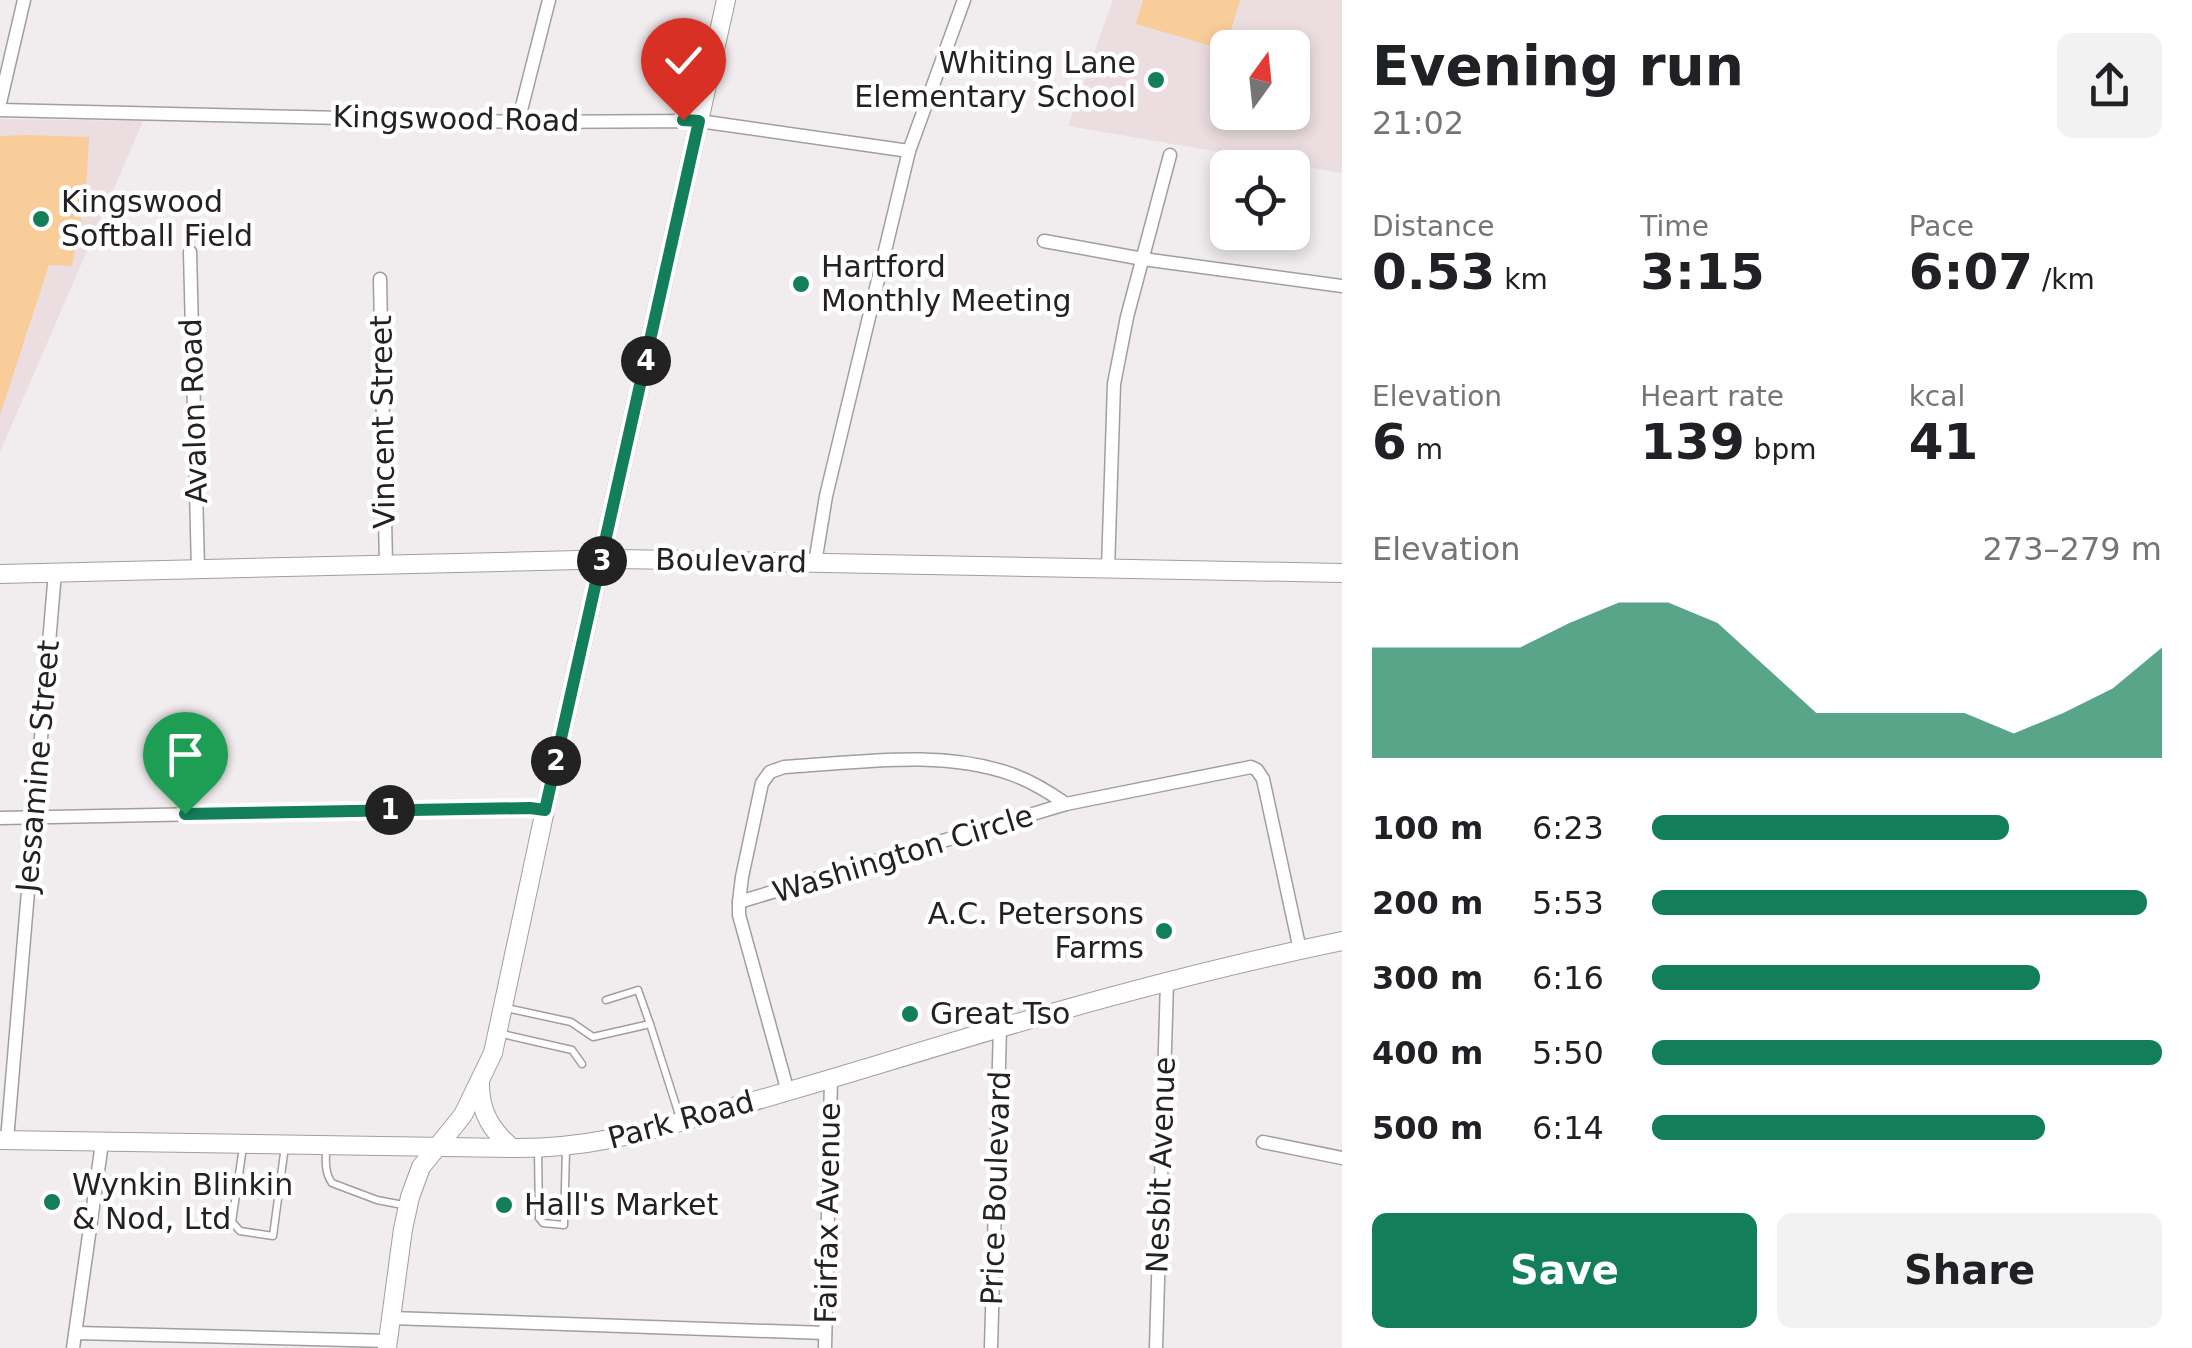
<!DOCTYPE html>
<meta charset="utf-8">
<style>
:root{--surface:#fff;--page:#f2f2f2;--text:#202124;--muted:#757577;--accent:#137f5a}
body{margin:0;font-family:"DejaVu Sans",sans-serif;background:var(--page);color:var(--text);height:100vh;display:flex;flex-direction:column;font-size:38px;white-space:nowrap}
*{box-sizing:border-box;margin:0}
p{font-size:32px;color:var(--muted)}
.icon{flex:none;width:55px;height:55px;fill:none;stroke:currentColor;stroke-width:2;stroke-linecap:round;stroke-linejoin:round}
.map{position:relative;flex:1;overflow:hidden}
.panel{display:flex;flex-direction:column;background:var(--surface);width:850px}
.panel>*{flex:none}
.needle{width:65px;rotate:15deg}
.controls{position:absolute;left:1210px;top:30px;display:grid;gap:20px}
.controls a{display:grid;place-items:center;width:100px;height:100px;border-radius:15px;background:var(--surface);box-shadow:0 5px 15px #0003;font-size:50px}
.pin{position:absolute;display:grid;place-items:center;width:85px;height:85px;color:#fff;margin:-102px -42px;border-radius:50% 50% 50% 0;rotate:-45deg;box-shadow:0 0 10px #0007}
.pin .icon{rotate:45deg}
.km{position:absolute;width:50px;height:50px;margin:-25px;border-radius:50%;background:#222;color:#fff;font-size:28px;line-height:50px;text-align:center}
.round{display:grid;place-items:center;flex:none;width:105px;height:105px;border-radius:15px;background:var(--page)}
.overview{display:flex;align-items:center;justify-content:space-between;height:170px;padding:0 30px}
h1{font-size:55px;font-weight:700;line-height:75px}
.metrics{display:grid;grid-template-columns:repeat(3,1fr);gap:15px;height:170px;padding:10px 30px}
.metrics div{display:grid;align-content:center}
.metrics b{font-size:50px;font-weight:700}
.metrics small{font-size:28px;font-weight:400}
.metrics p{font-size:28px}
.chart{height:280px;padding:20px 30px}
.chart p{display:flex;justify-content:space-between}
.chart svg{width:100%;height:180px;margin-top:10px;fill:var(--accent);opacity:.7}
.action{display:flex;gap:20px;margin-top:auto;padding:20px 30px}
.action a{flex:1;height:115px;border-radius:15px;background:var(--accent);color:#fff;font-size:40px;font-weight:700;line-height:115px;text-align:center}
.action a+a{background:var(--page);color:var(--text)}
ul{padding:0 30px;list-style:none;font-size:32px}
li{display:grid;grid-template-columns:160px 120px 1fr;align-items:center;height:75px}
li i{height:25px;border-radius:12px;background:var(--accent)}
main{display:flex;flex:1;min-height:0}
.map>svg:first-child{display:block}
.built{fill:#ecdee0;fill-rule:evenodd}
.green{fill:#f9cd9a}
.lines{fill:none;stroke-linecap:round;stroke-linejoin:round}
.service-casing{stroke:#a29e9e;stroke-width:9}
.minor-casing{stroke:#a29e9e;stroke-width:15}
.secondary-casing{stroke:#a29e9e;stroke-width:20}
.service{stroke:#fff;stroke-width:6}
.minor{stroke:#fff;stroke-width:12}
.secondary{stroke:#fff;stroke-width:18}
.route-casing{stroke:#fff;stroke-width:20}
.route{stroke:#137f5a;stroke-width:12}
.poi-dot{fill:#137f5a;stroke:#fff;stroke-width:4}
.labels{text-anchor:middle;stroke-width:9;stroke-linejoin:round;paint-order:stroke}
.poi-label{font-size:30px;fill:#232122;stroke:#fff;text-anchor:start}
.street-label{font-size:30px;fill:#232122;stroke:#fff}
</style>
<main>
<div class="map">
<svg width="1342" height="1348" viewBox="0 0 1342 1348">
<rect width="100%" height="100%" fill="#f1eced"/>
<g class="built">
<path d="M1113,0h229v173l-274,-47zM1228,48h64v64h-64z"/>
<polygon points="0,119 143,121 0,452"/>
</g>
<g class="green">
<polygon points="1143,0 1240,0 1225,50 1136,24"/>
<polygon points="26,135 89,137 86,193 72,266 49,265 0,415 0,136"/>
</g>
<g class="lines">
<defs>
<g id="service">
<polyline points="606,1000 638,990 650,1024"/>
<polyline points="506,1008 571,1022 593,1037 650,1024 681,1121"/>
<polyline points="498,1033 572,1050 582,1064"/>
<polyline points="243,1147 232,1222 240,1231 273,1236 285,1146"/>
<path d="M326,1147c0,12 -2,25 6,36l45,17 26,5"/>
<polyline points="538,1150 539,1218 543,1223 564,1225 566,1149"/>
<polyline points="208,1218 232,1222"/>
</g>
<g id="minor">
<polyline points="0,103 24,0"/>
<polyline points="0,110 518,122 699,121 909,151"/>
<polyline points="518,122 549,0"/>
<polyline points="1044,241 1143,259 1342,286"/>
<polyline points="190,252 198,569"/>
<polyline points="380,279 386,565"/>
<polyline points="815,563 826,496 909,151 964,0"/>
<polyline points="1108,569 1114,384 1127,317 1170,155"/>
<polyline points="0,818 518,808 545,810"/>
<polyline points="739,902 1066,804 1251,767 1257,770 1263,779 1300,950"/>
<path d="M788,1092l-49,-177v-13l3,-25 20,-94 8,-11 14,-5c74,-4 155,-18 227,7 20,7 38,18 55,30"/>
<polyline points="7,1140 55,572"/>
<polyline points="1263,1142 1342,1158"/>
<polyline points="391,1318 825,1333"/>
<polyline points="76,1333 388,1341"/>
<polyline points="73,1348 102,1143"/>
<polyline points="825,1348 831,1079"/>
<polyline points="991,1348 1000,1027"/>
<polyline points="1156,1348 1167,982"/>
</g>
<g id="secondary">
<polyline points="0,574 619,559 1342,573"/>
<path d="M480,1084c0,28 11,46 32,64"/>
<path d="M0,1140l512,8c73,1 131,-15 200,-35 57,-16 112,-32 168,-49 153,-47 306,-91 462,-123"/>
<polyline points="387,1348 403,1229 410,1197 421,1167 463,1115 493,1053 545,810 726,0"/>
</g>
</defs>
<use href="#service" class="service-casing"/>
<use href="#minor" class="minor-casing"/>
<use href="#secondary" class="secondary-casing"/>
<use href="#service" class="service"/>
<use href="#minor" class="minor"/>
<use href="#secondary" class="secondary"/>
</g>
<g class="lines">
<defs>
<polyline id="route" points="185,814 530,808 545,810 699,121 683,120"/>
</defs>
<use href="#route" class="route-casing"/>
<use href="#route" class="route"/>
</g>
<g class="poi-dot">
<circle cx="1156" cy="80" r="10"/>
<circle cx="41" cy="219" r="10"/>
<circle cx="801" cy="284" r="10"/>
<circle cx="1164" cy="931" r="10"/>
<circle cx="910" cy="1014" r="10"/>
<circle cx="52" cy="1202" r="10"/>
<circle cx="504" cy="1205" r="10"/>
</g>
<g class="labels">
<g class="poi-label">
<text x="1136" y="73" text-anchor="end">Whiting Lane<tspan x="1136" dy="34">Elementary School</tspan></text>
<text x="61" y="212">Kingswood<tspan x="61" dy="34">Softball Field</tspan></text>
<text x="821" y="277">Hartford<tspan x="821" dy="34">Monthly Meeting</tspan></text>
<text x="1144" y="924" text-anchor="end">A.C. Petersons<tspan x="1144" dy="34">Farms</tspan></text>
<text x="930" y="1024">Great Tso</text>
<text x="72" y="1195">Wynkin Blinkin<tspan x="72" dy="34">&amp; Nod, Ltd</tspan></text>
<text x="524" y="1215">Hall's Market</text>
</g>
<g class="street-label">
<text transform="translate(456 119) rotate(1)" y="10">Kingswood Road</text>
<text transform="translate(194 411) rotate(-92)" y="10">Avalon Road</text>
<text transform="translate(383 422) rotate(-91)" y="10">Vincent Street</text>
<text transform="translate(731 561) rotate(1)" y="10">Boulevard</text>
<text transform="translate(38 766) rotate(-85)" y="10">Jessamine Street</text>
<text transform="translate(903 854) rotate(-17)" y="10">Washington Circle</text>
<text transform="translate(681 1120) rotate(-15)" y="10">Park Road</text>
<text transform="translate(1161 1165) rotate(-88)" y="10">Nesbit Avenue</text>
<text transform="translate(996 1188) rotate(-88)" y="10">Price Boulevard</text>
<text transform="translate(828 1213) rotate(-89)" y="10">Fairfax Avenue</text>
</g>
</g>
</svg>
<div class="controls">
<a><svg class="needle" viewBox="-14 -14 28 28"><path d="M0-13l5 13h-10z" fill="#e53935"/><path d="M0 13l5-13h-10z" fill="#757577"/></svg></a>
<a><svg class="icon" aria-label="locate" viewBox="0 0 24 24"><circle cx="12" cy="12" r="6"/><path d="M12 2v4M12 18v4M2 12h4M18 12h4"/></svg></a>
</div>
<div class="pin" style="left:185px;top:814px;background:#1e9e55"><svg class="icon" aria-label="arrive" viewBox="0 0 24 24"><path d="M6 21V4h12l-3 4 3 4H6"/></svg></div>
<div class="pin" style="left:683px;top:120px;background:#d93025"><svg class="icon" aria-label="check" viewBox="0 0 24 24"><path d="M5 12l5 5 9-10"/></svg></div>
<b class="km" style="left:390px;top:810px">1</b>
<b class="km" style="left:556px;top:761px">2</b>
<b class="km" style="left:602px;top:561px">3</b>
<b class="km" style="left:646px;top:361px">4</b>
</div>
<section class="panel">
<div class="overview"><div><h1>Evening run</h1><p>21:02</p></div><a class="round"><svg class="icon" aria-label="share" viewBox="0 0 24 24"><path d="M12 15V3M7 8l5-5 5 5M5 13v7h14v-7"/></svg></a></div>
<div class="metrics">
<div><p>Distance</p><b>0.53<small> km</small></b></div>
<div><p>Time</p><b>3:15</b></div>
<div><p>Pace</p><b>6:07<small> /km</small></b></div>
</div>
<div class="metrics">
<div><p>Elevation</p><b>6<small> m</small></b></div>
<div><p>Heart rate</p><b>139<small> bpm</small></b></div>
<div><p>kcal</p><b>41</b></div>
</div>
<div class="chart"><p><span>Elevation</span>273–279 m</p>
<svg viewBox="0 0 160 44" preserveAspectRatio="none"><path d="M0 44V17L10 17L20 17L30 17L40 11L50 6L60 6L70 11L80 22L90 33L100 33L110 33L120 33L130 38L140 33L150 27L160 17V44z"/></svg>
</div>
<ul>
<li><b>100 m</b>6:23<i style="width:70%"></i></li>
<li><b>200 m</b>5:53<i style="width:97%"></i></li>
<li><b>300 m</b>6:16<i style="width:76%"></i></li>
<li><b>400 m</b>5:50<i style="width:100%"></i></li>
<li><b>500 m</b>6:14<i style="width:77%"></i></li>
</ul>
<div class="action"><a>Save</a><a>Share</a></div>
</section>
</main>
